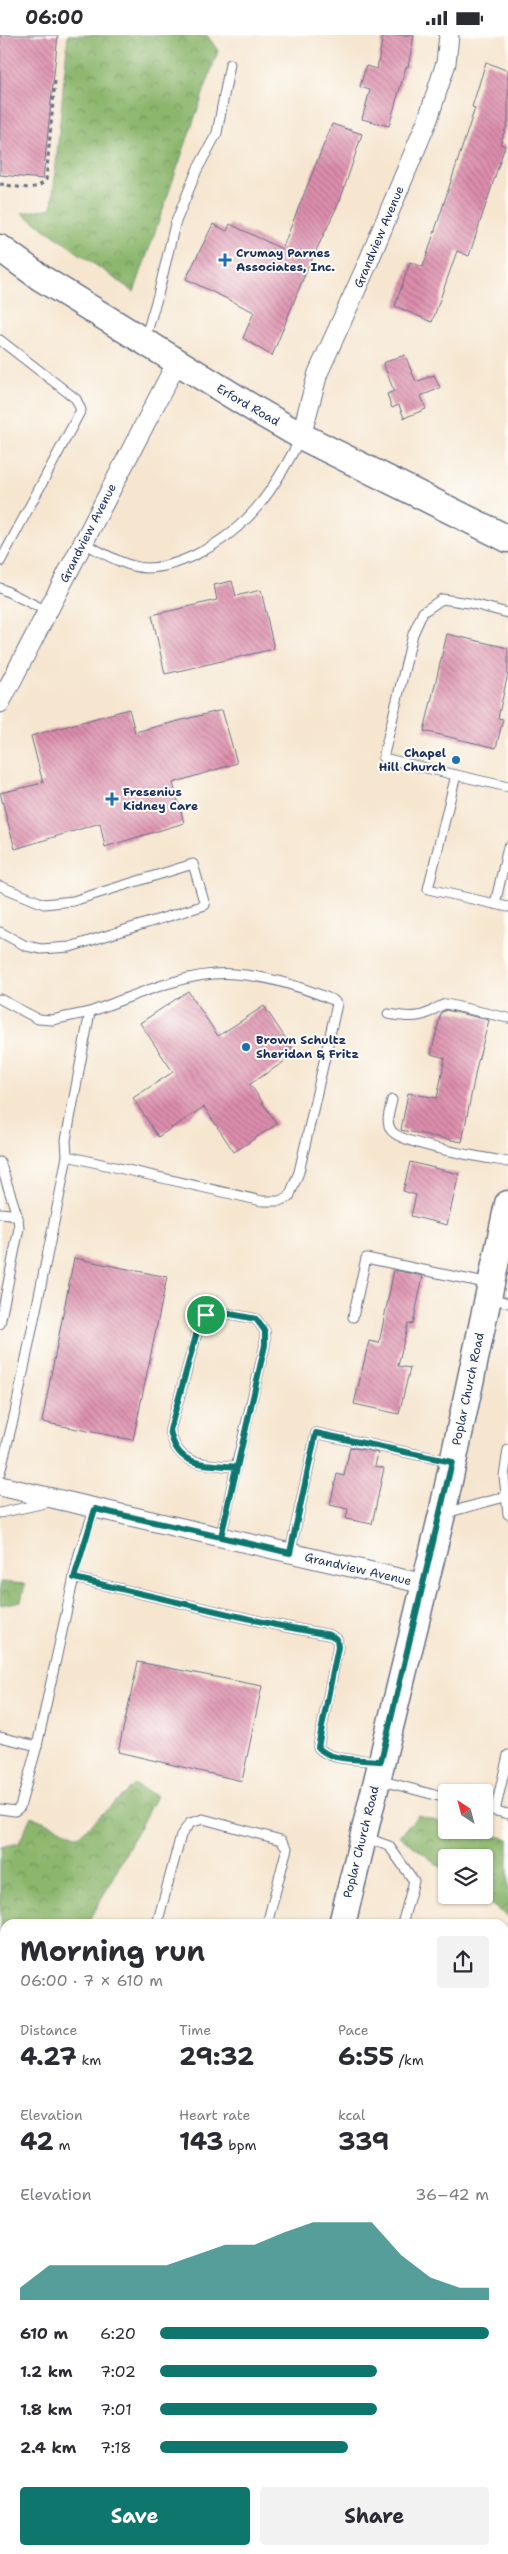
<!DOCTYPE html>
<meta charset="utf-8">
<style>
:root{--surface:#fff;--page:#f2f2f3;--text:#2b2b33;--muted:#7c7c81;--accent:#0f766e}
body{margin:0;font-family:"Shantell Sans",sans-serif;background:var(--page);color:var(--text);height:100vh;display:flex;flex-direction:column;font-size:19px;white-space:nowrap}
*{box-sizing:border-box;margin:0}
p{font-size:16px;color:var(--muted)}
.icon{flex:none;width:28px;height:28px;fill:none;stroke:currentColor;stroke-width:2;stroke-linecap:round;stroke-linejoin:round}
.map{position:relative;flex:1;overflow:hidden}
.side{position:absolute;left:0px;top:1884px;width:509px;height:636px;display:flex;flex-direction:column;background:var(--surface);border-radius:15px 15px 0 0;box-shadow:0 1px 4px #0004}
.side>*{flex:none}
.needle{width:32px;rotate:324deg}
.tools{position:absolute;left:438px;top:1749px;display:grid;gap:10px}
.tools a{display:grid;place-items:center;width:55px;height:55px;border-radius:5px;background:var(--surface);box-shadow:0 1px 4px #0004;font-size:25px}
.pin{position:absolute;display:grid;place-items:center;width:42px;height:42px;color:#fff;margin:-21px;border:2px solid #fff;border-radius:50%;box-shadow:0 1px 5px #0007}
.round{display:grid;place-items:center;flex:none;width:52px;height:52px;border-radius:5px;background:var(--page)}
.summary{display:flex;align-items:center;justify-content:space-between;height:85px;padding:0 20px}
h1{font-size:28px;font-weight:700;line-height:38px}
.metrics{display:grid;grid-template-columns:repeat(3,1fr);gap:8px;height:85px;padding:5px 20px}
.metrics div{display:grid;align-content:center}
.metrics b{font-size:25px;font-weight:700}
.metrics small{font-size:14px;font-weight:400}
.metrics p{font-size:14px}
.chart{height:140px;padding:10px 20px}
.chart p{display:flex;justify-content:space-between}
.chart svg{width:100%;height:90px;margin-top:5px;fill:var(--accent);opacity:.7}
.primary-button{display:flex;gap:10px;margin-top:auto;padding:10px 20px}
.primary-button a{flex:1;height:58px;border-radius:5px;background:var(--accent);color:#fff;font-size:20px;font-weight:700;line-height:58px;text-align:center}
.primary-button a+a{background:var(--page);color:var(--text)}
ul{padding:0 20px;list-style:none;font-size:16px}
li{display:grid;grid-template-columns:80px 60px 1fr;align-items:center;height:38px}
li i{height:12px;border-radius:6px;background:var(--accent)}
.status{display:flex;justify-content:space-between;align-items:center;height:35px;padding:0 25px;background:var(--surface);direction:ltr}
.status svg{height:14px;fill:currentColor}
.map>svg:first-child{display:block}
.forest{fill:url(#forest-crowns);stroke:#537265}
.cemetery{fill:url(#cemetery-stones);stroke:#65826e}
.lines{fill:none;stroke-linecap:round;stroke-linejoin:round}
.stream{stroke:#46b3c3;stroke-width:6}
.building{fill:url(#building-back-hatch)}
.lane-casing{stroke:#686f86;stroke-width:11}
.street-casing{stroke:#686f86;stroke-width:21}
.secondary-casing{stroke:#686f86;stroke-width:29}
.path{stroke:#686f86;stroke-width:3;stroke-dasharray:4 4;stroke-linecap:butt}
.lane{stroke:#fff;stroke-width:9}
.street{stroke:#fff;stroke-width:19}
.secondary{stroke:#fff;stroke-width:26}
.route-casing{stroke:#fff;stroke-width:10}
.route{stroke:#0f766e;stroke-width:6}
.poi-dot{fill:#1f6fb2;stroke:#fdfcf7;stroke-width:2}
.labels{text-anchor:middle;stroke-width:4;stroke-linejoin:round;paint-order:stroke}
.street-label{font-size:12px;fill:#1b2f5e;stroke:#fdfcf7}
.poi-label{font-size:12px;font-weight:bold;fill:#1b2f5e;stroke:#fdfcf7;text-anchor:start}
</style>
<div class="status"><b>06:00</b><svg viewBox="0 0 49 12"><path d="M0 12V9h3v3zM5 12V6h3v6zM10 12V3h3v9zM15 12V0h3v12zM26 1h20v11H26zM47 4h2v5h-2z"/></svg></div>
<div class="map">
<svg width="508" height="2519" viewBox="0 0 508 2519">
<defs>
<pattern id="forest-crowns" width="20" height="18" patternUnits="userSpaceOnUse" patternTransform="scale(1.25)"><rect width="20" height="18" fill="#8bb66c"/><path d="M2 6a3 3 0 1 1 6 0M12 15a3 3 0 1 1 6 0" fill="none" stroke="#71945c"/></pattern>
<pattern id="cemetery-stones" width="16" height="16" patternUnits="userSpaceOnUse" patternTransform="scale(1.25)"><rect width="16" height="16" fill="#afd47d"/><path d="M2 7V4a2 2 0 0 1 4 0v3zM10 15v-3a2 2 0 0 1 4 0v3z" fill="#96b66e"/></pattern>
<pattern id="building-back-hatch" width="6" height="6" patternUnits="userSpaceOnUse" patternTransform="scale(1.25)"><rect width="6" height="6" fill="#dd8eac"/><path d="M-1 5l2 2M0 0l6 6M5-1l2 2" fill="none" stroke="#b2748f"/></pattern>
</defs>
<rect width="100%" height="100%" fill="#fdfcf7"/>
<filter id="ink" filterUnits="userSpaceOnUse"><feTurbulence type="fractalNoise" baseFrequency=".02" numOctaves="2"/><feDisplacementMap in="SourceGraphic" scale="10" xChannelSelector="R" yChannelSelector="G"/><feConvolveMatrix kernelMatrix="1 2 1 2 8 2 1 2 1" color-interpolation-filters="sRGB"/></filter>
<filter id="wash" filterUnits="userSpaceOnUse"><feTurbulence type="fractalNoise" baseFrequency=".0096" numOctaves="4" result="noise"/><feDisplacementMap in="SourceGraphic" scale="20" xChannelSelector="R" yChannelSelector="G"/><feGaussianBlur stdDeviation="1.12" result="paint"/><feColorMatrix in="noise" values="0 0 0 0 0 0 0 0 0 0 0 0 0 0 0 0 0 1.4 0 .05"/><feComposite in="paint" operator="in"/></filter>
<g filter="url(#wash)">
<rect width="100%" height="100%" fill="#f6e6d0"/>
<g class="forest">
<polygon points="68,0 207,0 218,16 134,257 22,178 52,173"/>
<polygon points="0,1547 25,1549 21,1566 0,1570"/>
<polygon points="134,1750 156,1761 88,1889 5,1889 5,1982 0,1985 0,1812 19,1808 31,1781 78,1801"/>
<polygon points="418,1780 446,1788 446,1795 474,1795 508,1804 508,1882 478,1860 484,1860 484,1822 446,1822 446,1836 400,1801"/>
</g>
<polygon class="cemetery" points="55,2515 221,2515 221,2519 56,2519"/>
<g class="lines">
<polyline class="stream" points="0,1902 5,1902"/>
</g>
<g id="blocks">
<g class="building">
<polygon points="0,0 58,0 43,144 0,140"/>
<polygon points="383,0 414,0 408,32 406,32 389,91 362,84 370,55 360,52 366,31 377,34"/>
<polygon points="486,27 508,36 508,87 500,109 505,111 469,221 457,216 432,287 395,271 410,227 423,232 475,73 472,72"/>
<polygon points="332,89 362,99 341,163 305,239 272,321 243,303 254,277 186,244 213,189 227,196 230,189 282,214"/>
<polygon points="405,320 416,347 434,340 440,353 421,361 426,374 404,383 399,370 392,373 387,359 394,356 383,328"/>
<polygon points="232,546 236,561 261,555 274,614 165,639 152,580 217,565 214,550"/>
<polygon points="447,599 508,613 508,639 498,683 503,684 496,713 424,696"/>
<polygon points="129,674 135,697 222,675 237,728 173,748 184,788 105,812 100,788 15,814 0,758 43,748 31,701"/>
<polygon points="188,956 218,1001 264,971 296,1019 250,1049 277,1089 234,1117 204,1072 158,1102 133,1063 173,1037 140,988"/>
<polygon points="446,975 489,985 477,1030 462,1107 401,1095 408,1058 437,1063 445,1023 431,1019 441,978"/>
<polygon points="410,1127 459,1139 447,1190 411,1181 416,1160 403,1156"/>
<polygon points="74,1223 167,1242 133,1405 42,1387"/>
<polygon points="394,1235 423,1241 413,1289 408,1288 398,1331 410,1333 399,1379 354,1369 369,1306 379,1308"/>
<polygon points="350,1412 378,1418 375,1431 384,1433 372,1489 346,1484 348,1474 330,1470 337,1439 344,1441"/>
<polygon points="138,1627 262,1651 242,1746 118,1717"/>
</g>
</g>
</g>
<g filter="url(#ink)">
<use href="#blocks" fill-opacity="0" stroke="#686f86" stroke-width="1"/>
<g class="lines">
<defs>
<g id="lane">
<polyline points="145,304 158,260 175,189 197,135 217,98 230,29"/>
<polyline points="0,305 76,364 81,375 0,527"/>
<path d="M83,508c19,9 41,24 63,25 19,0 35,-6 51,-14 53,-26 78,-66 104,-117"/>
<polyline points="0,553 47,576"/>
<polyline points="508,578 469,568 442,564 423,577 413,599 383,723 456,740 428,854 508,872"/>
<polyline points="456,740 508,752"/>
<polyline points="0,851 44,869 73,866 193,829 205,870 70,912 41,914 26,911 0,897"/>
<polyline points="495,869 508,812"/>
<polyline points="0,964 38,984 52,985 90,977"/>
<path d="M388,979c13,2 27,5 40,-1 7,-4 11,-7 18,-9l62,14"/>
<path d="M392,1065c-2,10 -7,21 -1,30 9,15 97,28 117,32"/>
<polyline points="0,1127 18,1183"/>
<polyline points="0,1178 10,1179 18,1183 19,1193 0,1289"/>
<polyline points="491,1263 508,1268"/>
<path d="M220,1277l36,7 9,12v14l-29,122c-32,-4 -59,1 -66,-37l30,-108 10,-9z"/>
<polyline points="353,1282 366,1223 490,1249"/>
<polyline points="508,1415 504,1441 508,1479"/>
<path d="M0,1438l15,-61 45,-219 7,-37 -1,-16 24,-128c41,-15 99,-42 144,-38 34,2 68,13 99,26l4,4 -38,168 -10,25 -10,4h-17l-195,-45"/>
<polyline points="0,1478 50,1467"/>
<polyline points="446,1478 508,1461"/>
<polyline points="221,1502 236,1432"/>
<polyline points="290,1518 316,1398 452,1427"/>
<path d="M74,1543l202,47 54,10 7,4 1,8 -20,100c12,15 43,12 61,14"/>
<polyline points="0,1702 37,1711 20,1772 15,1776 0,1774"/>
<polyline points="37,1711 79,1519 95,1473"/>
<polyline points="379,1745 446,1763"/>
<polyline points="484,1773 508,1779"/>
<polyline points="495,1776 508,1720"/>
<polyline points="364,1802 389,1811 414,1846 402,1889"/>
<polyline points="157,1889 181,1800 190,1788 203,1784 281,1805 287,1813 267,1889"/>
<polyline points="504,1930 508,1934"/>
<polyline points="504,2057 508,2060"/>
<polyline points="0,2234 5,2214"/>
<polyline points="0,2307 5,2309"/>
<polyline points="504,2471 508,2472"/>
<polyline points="49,2515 50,2519"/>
<polyline points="359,2519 360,2515"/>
</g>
<g id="street">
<polyline points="301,401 318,338 367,230 428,84 446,28 449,0"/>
<polyline points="0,668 177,327"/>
<polyline points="0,1451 424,1549"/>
</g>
<g id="secondary">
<polyline points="0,213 41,243 256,375 301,401 508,504"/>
<polyline points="342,1889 442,1479 508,1169"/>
<polyline points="241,2515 242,2519"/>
</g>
</defs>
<use href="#lane" class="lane-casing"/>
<use href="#street" class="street-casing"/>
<use href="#secondary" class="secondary-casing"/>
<path class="path" d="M0,149c15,2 35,9 46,-4l9,-99"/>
<use href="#lane" class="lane"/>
<use href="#street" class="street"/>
<use href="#secondary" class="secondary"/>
</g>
</g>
<g class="lines" filter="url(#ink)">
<defs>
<path id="route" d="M206,1280l14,-3 36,7 9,12v14l-44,192 -126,-28 -21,69 202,47 54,10 7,4 1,8 -20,100c12,15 45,12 63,14l71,-299 -136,-29 -26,120 -69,-16 15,-70c-32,-4 -59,2 -66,-37l30,-109 6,-6"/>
</defs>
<use href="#route" class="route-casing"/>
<use href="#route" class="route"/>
</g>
<g class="poi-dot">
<path d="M222.5 217.5h5v5h5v5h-5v5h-5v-5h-5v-5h5z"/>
<circle cx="456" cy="725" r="5"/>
<path d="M109.5 756.5h5v5h5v5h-5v5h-5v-5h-5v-5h5z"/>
<circle cx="246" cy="1012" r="5"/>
</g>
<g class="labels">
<g class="street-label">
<text transform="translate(379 202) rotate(-67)" y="4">Grandview Avenue</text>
<text transform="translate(248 370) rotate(30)" y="4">Erford Road</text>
<text transform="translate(88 498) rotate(-63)" y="4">Grandview Avenue</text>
<text transform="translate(468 1354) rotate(-78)" y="4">Poplar Church Road</text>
<text transform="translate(358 1534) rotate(13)" y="4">Grandview Avenue</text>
<text transform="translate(361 1807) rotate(-76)" y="4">Poplar Church Road</text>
</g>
<g class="poi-label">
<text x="236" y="222">Crumay Parnes<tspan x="236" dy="14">Associates, Inc.</tspan></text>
<text x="446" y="722" text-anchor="end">Chapel<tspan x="446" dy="14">Hill Church</tspan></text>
<text x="123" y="761">Fresenius<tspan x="123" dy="14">Kidney Care</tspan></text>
<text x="256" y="1009">Brown Schultz<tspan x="256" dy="14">Sheridan &amp; Fritz</tspan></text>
</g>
</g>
</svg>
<div class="tools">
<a><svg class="needle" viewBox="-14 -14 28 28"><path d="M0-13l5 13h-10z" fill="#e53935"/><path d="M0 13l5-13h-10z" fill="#7c7c81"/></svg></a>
<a><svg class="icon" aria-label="layers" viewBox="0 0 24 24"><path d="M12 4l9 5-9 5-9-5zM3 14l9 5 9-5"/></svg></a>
</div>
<div class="pin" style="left:206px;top:1280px;background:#1e9e55"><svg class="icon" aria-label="arrive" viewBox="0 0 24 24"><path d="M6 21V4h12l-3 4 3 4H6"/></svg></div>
<section class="side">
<div class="summary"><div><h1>Morning run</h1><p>06:00 · 7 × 610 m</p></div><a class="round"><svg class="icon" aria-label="share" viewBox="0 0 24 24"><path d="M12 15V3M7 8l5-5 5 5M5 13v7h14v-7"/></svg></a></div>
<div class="metrics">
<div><p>Distance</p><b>4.27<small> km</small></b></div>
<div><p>Time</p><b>29:32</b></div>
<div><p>Pace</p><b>6:55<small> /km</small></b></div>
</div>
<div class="metrics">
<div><p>Elevation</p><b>42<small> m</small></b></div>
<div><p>Heart rate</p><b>143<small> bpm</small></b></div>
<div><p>kcal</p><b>339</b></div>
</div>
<div class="chart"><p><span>Elevation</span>36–42 m</p>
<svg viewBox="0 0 160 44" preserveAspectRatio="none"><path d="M0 44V38L10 27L20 27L30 27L40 27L50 27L60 22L70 17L80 17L90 11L100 6L110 6L120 6L130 22L140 33L150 38L160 38V44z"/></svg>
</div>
<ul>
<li><b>610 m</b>6:20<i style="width:100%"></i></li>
<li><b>1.2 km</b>7:02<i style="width:66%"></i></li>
<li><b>1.8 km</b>7:01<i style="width:66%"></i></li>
<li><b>2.4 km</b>7:18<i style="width:57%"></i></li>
</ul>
<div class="primary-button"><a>Save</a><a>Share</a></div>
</section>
</div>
